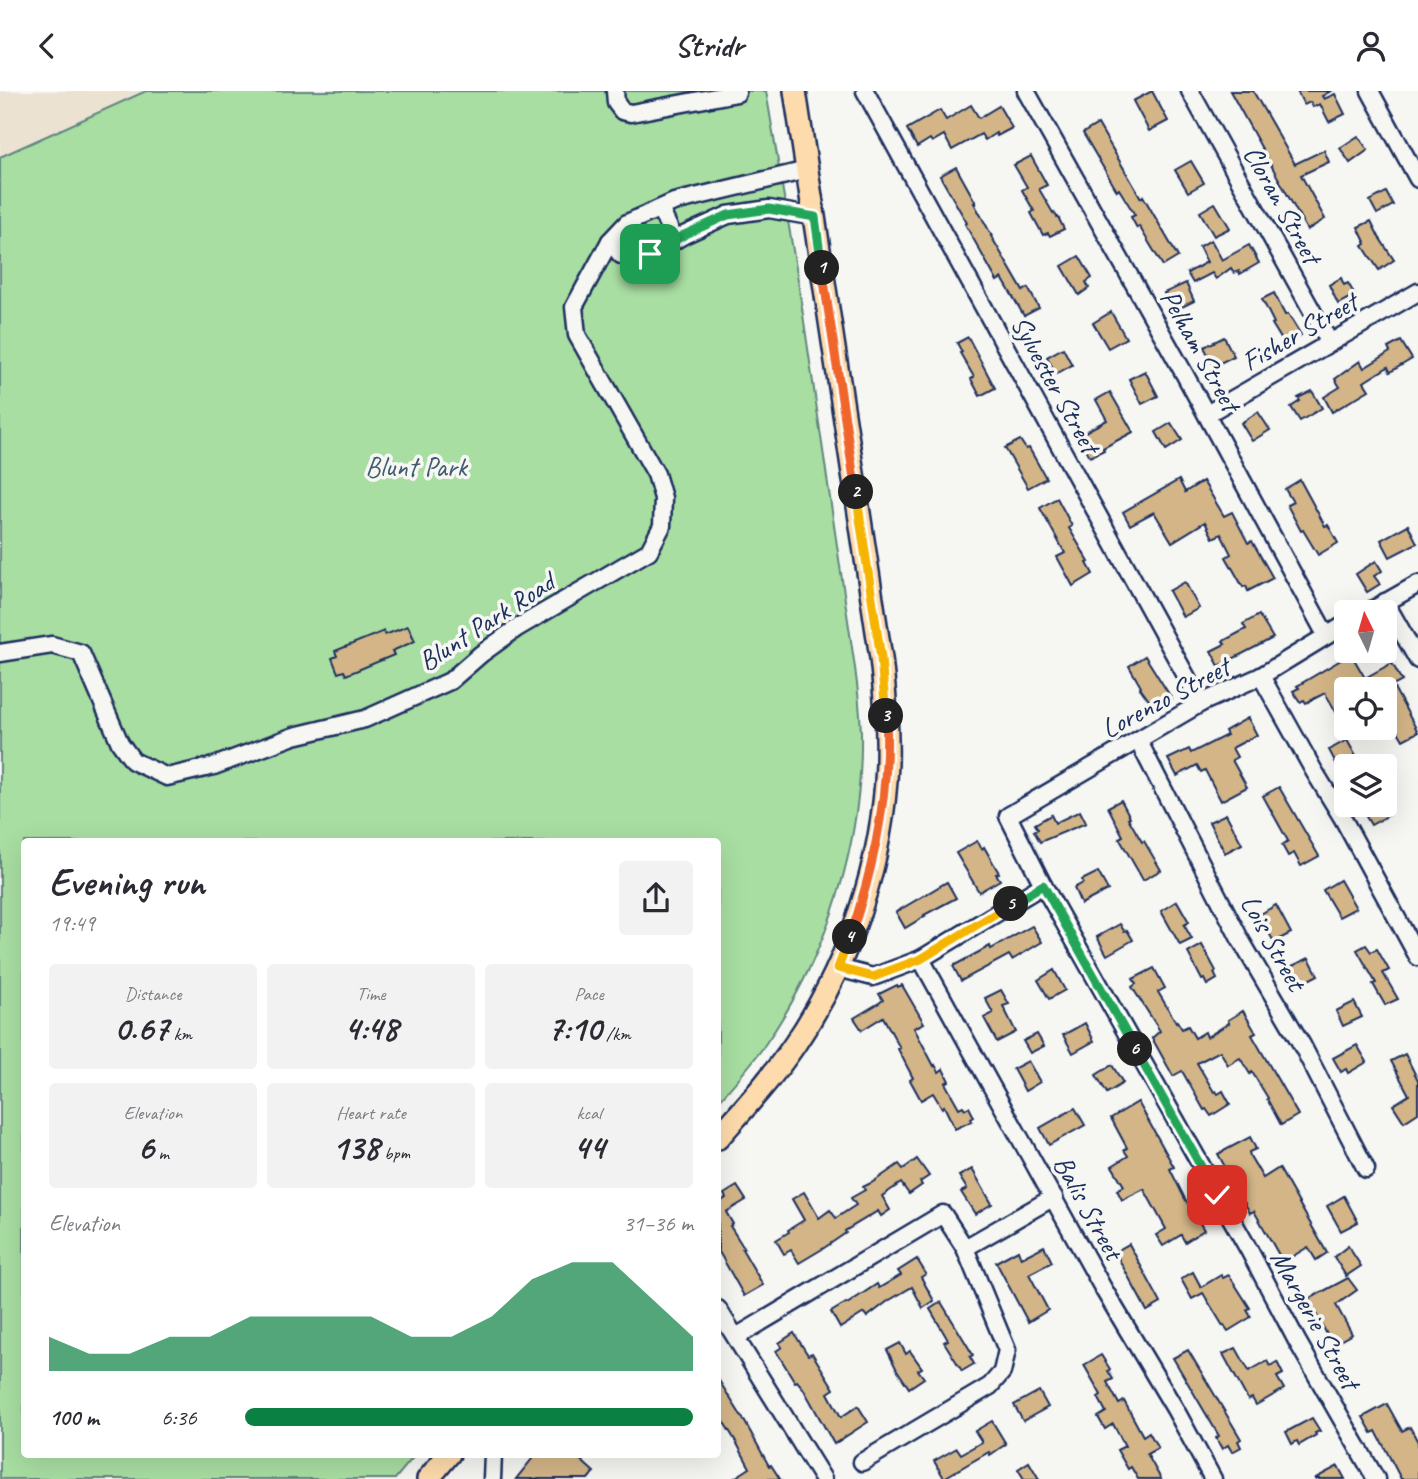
<!DOCTYPE html>
<meta charset="utf-8">
<style>
:root{--surface:#fff;--page:#f2f2f3;--text:#2b2b33;--muted:#7c7c81;--accent:#0b8043}
body{margin:0;font-family:Caveat,sans-serif;background:var(--page);color:var(--text);height:100vh;display:flex;flex-direction:column;font-size:26px;white-space:nowrap}
*{box-sizing:border-box;margin:0}
p{font-size:23px;color:var(--muted)}
.icon{flex:none;width:38px;height:38px;fill:none;stroke:currentColor;stroke-width:2;stroke-linecap:round;stroke-linejoin:round}
.map{position:relative;flex:1;overflow:hidden}
.details{position:absolute;left:21px;top:747px;width:700px;height:620px;display:flex;flex-direction:column;background:var(--surface);border-radius:7px;box-shadow:0 7px 28px #0002}
.details>*{flex:none}
.needle{width:46px;rotate:355deg}
.controls{position:absolute;left:1334px;top:509px;display:grid;gap:14px}
.controls a{display:grid;place-items:center;width:63px;height:63px;border-radius:7px;background:var(--surface);box-shadow:0 7px 28px #0002;font-size:35px}
.pin{position:absolute;display:grid;place-items:center;width:60px;height:60px;color:#fff;margin:-30px;border-radius:14px;box-shadow:0 4px 10px #0006}
.km{position:absolute;width:35px;height:35px;margin:-18px;border-radius:50%;background:#222;color:#fff;font-size:19px;line-height:35px;text-align:center}
.round{display:grid;place-items:center;flex:none;width:74px;height:74px;border-radius:7px;background:var(--page)}
.headline{display:flex;align-items:center;justify-content:space-between;height:119px;padding:0 28px}
h1{font-size:38px;font-weight:800;line-height:52px}
.figures{display:grid;grid-template-columns:repeat(3,1fr);gap:10px;height:119px;padding:7px 28px}
.figures div{display:grid;align-content:center;border-radius:7px;background:var(--page);text-align:center}
.figures b{font-size:35px;font-weight:800}
.figures small{font-size:19px;font-weight:400}
.figures p{font-size:19px}
.chart{height:196px;padding:14px 28px}
.chart p{display:flex;justify-content:space-between}
.chart svg{width:100%;height:126px;margin-top:7px;fill:var(--accent);opacity:.7}
ul{padding:0 28px;list-style:none;font-size:23px}
li{display:grid;grid-template-columns:112px 84px 1fr;align-items:center;height:52px}
li i{height:18px;border-radius:9px;background:var(--accent)}
header{display:flex;justify-content:space-between;align-items:center;height:91px;padding:0 28px;background:var(--surface);font-size:32px;font-weight:800}
.map>svg:first-child{display:block}
.built{fill:#ece2d2}
.green{fill:#a8dea2;stroke:#628680;stroke-width:2}
.building{fill:#d3b587;stroke:#1b2f5e;stroke-width:2}
.lines{fill:none;stroke-linecap:round;stroke-linejoin:round}
.minor-casing{stroke:#1b2f5e;stroke-width:21}
.major-casing{stroke:#1b2f5e;stroke-width:26}
.minor{stroke:#f6f6f2;stroke-width:16}
.major{stroke:#fedbac;stroke-width:21}
.split-1-casing{stroke:#fff;stroke-width:14}
.split-2-casing{stroke:#fff;stroke-width:14}
.split-3-casing{stroke:#fff;stroke-width:14}
.split-4-casing{stroke:#fff;stroke-width:14}
.split-5-casing{stroke:#fff;stroke-width:14}
.split-6-casing{stroke:#fff;stroke-width:14}
.split-7-casing{stroke:#fff;stroke-width:14}
.split-1{stroke:#22a559;stroke-width:9}
.split-2{stroke:#f0652b;stroke-width:9}
.split-3{stroke:#f5b400;stroke-width:9}
.split-4{stroke:#f0652b;stroke-width:9}
.split-5{stroke:#f5b400;stroke-width:9}
.split-6{stroke:#22a559;stroke-width:9}
.split-7{stroke:#22a559;stroke-width:9}
.labels{text-anchor:middle;stroke-width:7;stroke-linejoin:round;paint-order:stroke}
.street-label{font-size:28px;fill:#1b2f5e;stroke:#f6f6f2}
.park-label{font-size:28px;fill:#3e5b6f;stroke:#f6f6f2}
</style>
<header><svg class="icon" aria-label="back" viewBox="0 0 24 24"><path d="M15 5l-7 7 7 7"/></svg>Stridr<svg class="icon" aria-label="person" viewBox="0 0 24 24"><circle cx="12" cy="8" r="4"/><path d="M4 21q1-7 8-7t8 7"/></svg></header>
<div class="map">
<svg width="1418" height="1388" viewBox="0 0 1418 1388">
<rect width="100%" height="100%" fill="#f6f6f2"/>
<filter id="ink" filterUnits="userSpaceOnUse"><feTurbulence type="fractalNoise" baseFrequency=".0143" numOctaves="2"/><feDisplacementMap in="SourceGraphic" scale="14" xChannelSelector="R" yChannelSelector="G"/><feConvolveMatrix kernelMatrix="1 2 1 2 8 2 1 2 1" color-interpolation-filters="sRGB"/></filter>
<g filter="url(#ink)">
<polygon class="built" points="0,0 146,0 0,66"/>
<path class="green" d="M146,0h620l31,183 58,394c3,22 5,43 6,64 2,112 -34,226 -99,317 -13,18 -29,36 -44,53v-260h-694v612h392l-21,25h-395v-1322z"/>
<g class="building">
<polygon points="1152,0 1168,30 1149,40 1133,10"/>
<polygon points="1230,0 1253,0 1295,73 1324,59 1329,71 1301,84 1325,128 1307,139"/>
<polygon points="1297,0 1331,0 1322,5 1324,8 1335,3 1345,23 1329,31 1320,13 1313,16 1310,11 1304,14"/>
<polygon points="971,14 979,27 999,15 1012,37 997,45 996,42 985,49 981,43 952,59 944,44 932,51 930,48 917,56 907,38 940,19 946,29"/>
<polygon points="1098,33 1141,107 1143,105 1178,166 1163,175 1139,135 1137,137 1131,126 1135,124 1119,98 1117,100 1083,42"/>
<polygon points="1358,45 1368,59 1350,72 1340,57"/>
<polygon points="1031,65 1047,94 1039,98 1053,122 1054,121 1057,126 1058,126 1064,138 1050,145 1048,142 1043,144 1031,122 1034,120 1022,99 1027,96 1014,74"/>
<polygon points="1191,70 1204,92 1188,101 1175,79"/>
<polygon points="956,76 976,112 974,112 992,145 991,145 1023,200 1028,197 1039,217 1024,225 1002,187 997,190 965,133 967,132 940,85"/>
<polygon points="1386,101 1393,114 1377,123 1370,110"/>
<polygon points="1215,112 1230,137 1214,145 1200,121"/>
<polygon points="1371,130 1379,146 1394,169 1379,179 1363,155 1366,153 1358,136"/>
<polygon points="1211,149 1222,169 1249,154 1259,172 1240,183 1239,180 1234,182 1231,177 1216,188 1212,182 1193,192 1187,182 1207,171 1199,156"/>
<polygon points="1079,165 1092,187 1086,191 1089,197 1079,204 1062,175"/>
<polygon points="1341,187 1344,194 1348,192 1355,204 1338,213 1329,194"/>
<polygon points="1186,192 1194,210 1172,221 1164,202"/>
<polygon points="1274,202 1285,224 1288,223 1301,244 1285,254 1272,233 1274,232 1262,208"/>
<polygon points="1111,221 1126,247 1108,257 1093,232"/>
<polygon points="968,246 995,297 980,305 971,288 974,286 960,262 962,261 957,252"/>
<polygon points="1224,246 1234,265 1214,275 1204,256"/>
<polygon points="1401,250 1412,268 1390,281 1388,276 1364,291 1369,299 1332,321 1324,306 1340,296 1335,288 1360,270 1364,277 1390,261 1388,257"/>
<polygon points="1063,257 1072,274 1056,283 1047,266"/>
<polygon points="1145,280 1158,305 1142,313 1129,288"/>
<polygon points="1312,300 1322,317 1300,330 1291,316 1300,310 1298,307"/>
<polygon points="1110,301 1133,341 1103,357 1104,359 1090,366 1079,344 1107,329 1096,309"/>
<polygon points="1258,321 1270,339 1252,350 1241,332"/>
<polygon points="1171,332 1182,349 1166,359 1156,341"/>
<polygon points="1020,349 1026,358 1029,357 1046,387 1028,397 1005,357"/>
<polygon points="1179,389 1185,401 1203,390 1224,425 1232,421 1248,452 1252,450 1273,487 1248,500 1246,495 1243,496 1226,466 1231,463 1221,443 1213,447 1205,431 1172,451 1154,421 1130,434 1123,421"/>
<polygon points="1300,389 1325,435 1328,434 1338,452 1318,464 1303,439 1301,440 1287,414 1293,411 1285,398"/>
<polygon points="1057,407 1072,435 1069,437 1089,471 1087,472 1093,483 1073,495 1057,466 1065,462 1040,417"/>
<polygon points="1408,434 1417,452 1390,466 1381,449"/>
<polygon points="1376,470 1382,480 1374,485 1380,493 1367,501 1356,483"/>
<polygon points="1185,491 1199,517 1183,526 1169,500"/>
<polygon points="1259,524 1273,547 1219,575 1211,560 1225,553 1223,550 1246,538 1243,533"/>
<polygon points="408,535 415,550 392,560 394,564 346,584 344,580 338,582 332,567 337,565 335,560 384,540 385,544"/>
<polygon points="1351,563 1365,587 1392,572 1402,590 1393,595 1418,641 1403,649 1384,616 1384,598 1365,598 1362,594 1354,598 1346,598 1346,638 1325,602 1306,612 1304,609 1300,611 1293,600 1299,597 1297,595"/>
<polygon points="1145,565 1172,608 1156,619 1140,597 1141,596 1129,575"/>
<polygon points="1248,627 1257,644 1232,657 1237,666 1232,669 1247,696 1221,710 1205,679 1201,681 1197,674 1177,685 1168,668 1189,658 1191,662 1227,644 1225,640"/>
<polygon points="1347,649 1362,676 1338,676 1329,659"/>
<polygon points="1279,696 1319,765 1301,775 1294,762 1288,765 1282,754 1288,750 1263,705"/>
<polygon points="1121,709 1130,726 1128,727 1142,751 1144,750 1161,779 1143,789 1119,747 1123,745 1108,716"/>
<polygon points="1359,714 1384,714 1389,724 1371,734"/>
<polygon points="1080,720 1086,732 1040,751 1034,740 1038,738 1035,733 1051,724 1055,732"/>
<polygon points="1226,723 1242,753 1225,762 1209,731"/>
<polygon points="977,750 982,758 984,756 999,782 996,783 1000,789 979,801 956,762"/>
<polygon points="1098,781 1108,799 1081,813 1074,797 1083,792 1082,789"/>
<polygon points="1340,789 1356,817 1339,826 1323,799"/>
<polygon points="947,791 956,807 924,824 925,825 905,837 896,821"/>
<polygon points="1177,810 1189,831 1184,834 1192,848 1180,854 1161,820"/>
<polygon points="1276,814 1291,842 1274,851 1259,824"/>
<polygon points="1120,833 1124,840 1127,839 1133,849 1107,864 1097,846"/>
<polygon points="1032,835 1042,851 1012,869 1009,864 961,890 953,875 990,855 991,858"/>
<polygon points="1202,854 1216,880 1214,882 1217,888 1207,894 1204,888 1202,889 1188,862"/>
<polygon points="1366,854 1371,861 1377,858 1389,879 1383,882 1398,908 1385,914 1373,893 1376,892 1357,859"/>
<polygon points="1309,867 1318,884 1301,893 1292,875"/>
<polygon points="1154,877 1165,897 1158,901 1176,931 1177,930 1182,938 1188,935 1195,947 1205,941 1207,946 1229,932 1228,929 1243,920 1256,942 1252,944 1298,1024 1281,1034 1267,1008 1268,1007 1252,981 1250,983 1240,967 1228,974 1220,960 1197,972 1214,1001 1216,1000 1218,1003 1223,1000 1230,1013 1211,1025 1206,1018 1204,1019 1182,980 1173,985 1152,947 1160,940 1132,896 1136,893 1133,888"/>
<polygon points="1054,879 1065,899 1049,908 1038,889"/>
<polygon points="897,894 898,896 902,894 924,932 914,937 934,975 935,974 939,981 943,978 949,990 945,992 959,1017 963,1015 965,1018 969,1016 974,1026 971,1028 972,1030 955,1038 944,1015 942,1017 933,1002 921,1009 910,989 913,987 898,958 900,957 883,926 862,939 854,927 879,912 883,909 879,903"/>
<polygon points="1001,899 1009,913 1003,915 1016,941 997,951 984,927 993,922 985,907"/>
<polygon points="1354,911 1362,926 1343,935 1336,920"/>
<polygon points="1085,932 1094,950 1073,962 1063,944"/>
<polygon points="1037,943 1044,955 1030,962 1023,950"/>
<polygon points="1357,954 1367,971 1348,982 1346,978 1341,981 1333,967"/>
<polygon points="1405,963 1418,989 1418,1022 1404,1031 1393,1014 1409,1004 1391,970"/>
<polygon points="1028,970 1040,991 1025,1000 1013,978"/>
<polygon points="1112,974 1123,992 1107,1002 1096,984"/>
<polygon points="1138,1011 1174,1076 1170,1078 1184,1106 1204,1139 1185,1151 1181,1144 1163,1155 1156,1144 1166,1138 1144,1098 1122,1109 1117,1099 1124,1095 1112,1075 1128,1065 1124,1059 1127,1057 1111,1027"/>
<polygon points="1075,1017 1085,1034 1049,1054 1040,1037"/>
<polygon points="1250,1046 1256,1058 1249,1061 1250,1065 1263,1087 1279,1077 1327,1162 1316,1169 1308,1156 1283,1171 1254,1120 1250,1122 1218,1063"/>
<polygon points="917,1068 929,1085 920,1091 922,1094 909,1103 901,1092 882,1105 890,1119 881,1125 878,1120 845,1140 846,1142 824,1157 799,1172 791,1159 784,1163 776,1149 789,1141 788,1139 804,1129 792,1108 804,1101 819,1127 830,1119 836,1127 856,1114 851,1107 865,1099 863,1096 873,1091 899,1073 903,1078"/>
<polygon points="972,1078 992,1113 975,1123 961,1101 967,1098 959,1085"/>
<polygon points="737,1095 746,1109 726,1121 733,1133 730,1135 744,1157 742,1158 763,1194 744,1205 718,1159 718,1108 720,1111 726,1107 724,1103"/>
<polygon points="1344,1105 1358,1131 1341,1140 1327,1115"/>
<polygon points="1129,1153 1161,1212 1147,1220 1115,1161"/>
<polygon points="1044,1155 1052,1171 1029,1183 1048,1219 1028,1231 996,1171 1018,1159 1021,1167"/>
<polygon points="1348,1155 1361,1175 1346,1185 1334,1166"/>
<polygon points="917,1168 926,1183 921,1186 934,1210 923,1217 912,1196 888,1210 867,1226 864,1222 840,1237 831,1221 846,1212 847,1213 877,1193 879,1197 901,1184 898,1180"/>
<polygon points="1193,1181 1201,1196 1221,1184 1223,1187 1229,1184 1250,1217 1247,1219 1251,1226 1228,1240 1224,1234 1223,1235 1203,1202 1192,1208 1181,1188"/>
<polygon points="1348,1187 1357,1199 1336,1214 1352,1243 1336,1252 1332,1245 1329,1247 1316,1223 1313,1224 1305,1210"/>
<polygon points="941,1211 973,1264 970,1266 974,1273 962,1280 944,1251 948,1249 930,1218"/>
<polygon points="794,1242 808,1264 812,1262 834,1298 828,1302 841,1326 858,1315 868,1331 834,1353 803,1297 797,1290 795,1291 776,1260 782,1256 779,1252"/>
<polygon points="900,1252 906,1263 910,1260 922,1277 918,1279 924,1287 909,1297 897,1279 887,1259"/>
<polygon points="1236,1257 1249,1280 1267,1270 1270,1275 1277,1271 1283,1283 1277,1286 1284,1298 1256,1314 1252,1307 1248,1309 1223,1263"/>
<polygon points="1188,1259 1241,1348 1238,1350 1241,1356 1232,1361 1228,1354 1222,1358 1216,1347 1219,1345 1173,1267"/>
<polygon points="1101,1264 1110,1278 1108,1280 1113,1288 1107,1291 1119,1313 1124,1310 1143,1345 1149,1341 1158,1357 1147,1363 1161,1388 1138,1388 1131,1376 1128,1378 1117,1359 1125,1355 1113,1333 1105,1338 1098,1326 1106,1321 1098,1306 1101,1304 1084,1274"/>
<polygon points="718,1288 745,1331 769,1375 771,1374 780,1388 733,1388 750,1377 735,1349 718,1322"/>
<polygon points="1039,1300 1048,1316 1023,1330 1014,1314"/>
<polygon points="1387,1313 1402,1340 1410,1336 1418,1351 1418,1388 1401,1388 1376,1340 1372,1342 1363,1326"/>
<polygon points="1312,1327 1320,1340 1315,1342 1316,1344 1299,1354 1297,1350 1292,1353 1286,1341"/>
<polygon points="992,1330 1006,1353 990,1364 989,1361 944,1387 934,1370 957,1357 961,1363 982,1351 975,1340"/>
<polygon points="536,1363 574,1363 594,1381 588,1388 516,1388"/>
<polygon points="1029,1371 1039,1388 1024,1388 1018,1378"/>
<polygon points="1338,1375 1345,1388 1314,1388"/>
</g>
<g class="lines">
<defs>
<g id="minor">
<polyline points="615,0 616,12 622,20 631,22 737,2"/>
<polyline points="865,0 1201,612"/>
<polyline points="1026,0 1185,284 1326,544"/>
<polyline points="1190,0 1330,252"/>
<polyline points="1370,0 1418,88"/>
<polyline points="660,118 675,149"/>
<polyline points="610,150 621,164 634,167 651,163 684,144 728,124 769,118 815,126"/>
<polyline points="1207,323 1418,201"/>
<polyline points="1385,511 1418,569"/>
<polyline points="1367,522 1418,493"/>
<polyline points="1346,533 1261,585 1201,612 1008,725 1043,794 1249,1159 1297,1250 1376,1388"/>
<polyline points="0,562 52,554 81,562 120,652 133,670 167,686 214,675 294,645 365,628 450,590 481,563 517,537 649,460 662,435 663,407 656,383 577,244 574,216 610,150 627,132 674,111 807,79"/>
<polyline points="1261,585 1314,680 1342,726 1418,866"/>
<polyline points="1138,649 1240,848 1302,954 1366,1078"/>
<polyline points="921,868 1104,1199 1175,1318 1213,1388"/>
<polyline points="838,877 873,886 921,868 1043,794"/>
<polyline points="718,1218 823,1388"/>
<polyline points="736,1246 943,1123 965,1157"/>
<polyline points="862,1371 990,1295 1002,1281 1007,1259 965,1157 1054,1106"/>
<polyline points="492,1388 493,1363"/>
</g>
<g id="major">
<path d="M718,1047c27,-31 54,-60 77,-94 55,-81 88,-182 92,-280 1,-35 -2,-71 -6,-106l-86,-567"/>
<polyline points="428,1388 449,1363"/>
</g>
</defs>
<use href="#minor" class="minor-casing"/>
<use href="#major" class="major-casing"/>
<use href="#minor" class="minor"/>
<use href="#major" class="major"/>
</g>
</g>
<g class="lines" filter="url(#ink)">
<defs>
<polyline id="split-1" points="650,163 684,144 728,124 769,118 815,126 822,177"/>
<polyline id="split-2" points="822,177 856,401"/>
<polyline id="split-3" points="856,401 881,567 886,625"/>
<path id="split-4" d="M850,846c25,-72 40,-145 36,-221"/>
<polyline id="split-5" points="850,846 838,877 873,886 921,868 1011,813"/>
<polyline id="split-6" points="1011,813 1043,794 1135,958"/>
<polyline id="split-7" points="1135,958 1217,1104"/>
</defs>
<use href="#split-1" class="split-1-casing"/>
<use href="#split-2" class="split-2-casing"/>
<use href="#split-3" class="split-3-casing"/>
<use href="#split-4" class="split-4-casing"/>
<use href="#split-5" class="split-5-casing"/>
<use href="#split-6" class="split-6-casing"/>
<use href="#split-7" class="split-7-casing"/>
<use href="#split-1" class="split-1"/>
<use href="#split-2" class="split-2"/>
<use href="#split-3" class="split-3"/>
<use href="#split-4" class="split-4"/>
<use href="#split-5" class="split-5"/>
<use href="#split-6" class="split-6"/>
<use href="#split-7" class="split-7"/>
</g>
<g class="labels">
<g class="street-label">
<text transform="translate(1283 113) rotate(61)" y="10">Cloran Street</text>
<text transform="translate(1299 240) rotate(-30)" y="10">Fisher Street</text>
<text transform="translate(1201 259) rotate(61)" y="10">Pelham Street</text>
<text transform="translate(1056 293) rotate(61)" y="10">Sylvester Street</text>
<text transform="translate(486 530) rotate(-33)" y="10">Blunt Park Road</text>
<text transform="translate(1165 606) rotate(-28)" y="10">Lorenzo Street</text>
<text transform="translate(1274 851) rotate(61)" y="10">Lois Street</text>
<text transform="translate(1089 1116) rotate(61)" y="10">Balis Street</text>
<text transform="translate(1316 1228) rotate(61)" y="10">Margerie Street</text>
</g>
<g class="park-label">
<text x="416" y="385">Blunt Park</text>
</g>
</g>
</svg>
<div class="controls">
<a><svg class="needle" viewBox="-14 -14 28 28"><path d="M0-13l5 13h-10z" fill="#e53935"/><path d="M0 13l5-13h-10z" fill="#7c7c81"/></svg></a>
<a><svg class="icon" aria-label="locate" viewBox="0 0 24 24"><circle cx="12" cy="12" r="6"/><path d="M12 2v4M12 18v4M2 12h4M18 12h4"/></svg></a>
<a><svg class="icon" aria-label="layers" viewBox="0 0 24 24"><path d="M12 4l9 5-9 5-9-5zM3 14l9 5 9-5"/></svg></a>
</div>
<div class="pin" style="left:650px;top:163px;background:#1e9e55"><svg class="icon" aria-label="arrive" viewBox="0 0 24 24"><path d="M6 21V4h12l-3 4 3 4H6"/></svg></div>
<div class="pin" style="left:1217px;top:1104px;background:#d93025"><svg class="icon" aria-label="check" viewBox="0 0 24 24"><path d="M5 12l5 5 9-10"/></svg></div>
<b class="km" style="left:822px;top:177px">1</b>
<b class="km" style="left:856px;top:401px">2</b>
<b class="km" style="left:886px;top:625px">3</b>
<b class="km" style="left:850px;top:846px">4</b>
<b class="km" style="left:1011px;top:813px">5</b>
<b class="km" style="left:1135px;top:958px">6</b>
<section class="details">
<div class="headline"><div><h1>Evening run</h1><p>19:49</p></div><a class="round"><svg class="icon" aria-label="share" viewBox="0 0 24 24"><path d="M12 15V3M7 8l5-5 5 5M5 13v7h14v-7"/></svg></a></div>
<div class="figures">
<div><p>Distance</p><b>0.67<small> km</small></b></div>
<div><p>Time</p><b>4:48</b></div>
<div><p>Pace</p><b>7:10<small> /km</small></b></div>
</div>
<div class="figures">
<div><p>Elevation</p><b>6<small> m</small></b></div>
<div><p>Heart rate</p><b>138<small> bpm</small></b></div>
<div><p>kcal</p><b>44</b></div>
</div>
<div class="chart"><p><span>Elevation</span>31–36 m</p>
<svg viewBox="0 0 160 44" preserveAspectRatio="none"><path d="M0 44V32L10 38L20 38L30 32L40 32L50 25L60 25L70 25L80 25L90 32L100 32L110 25L120 12L130 6L140 6L150 19L160 32V44z"/></svg>
</div>
<ul>
<li><b>100 m</b>6:36<i style="width:100%"></i></li>
</ul>
</section>
</div>
